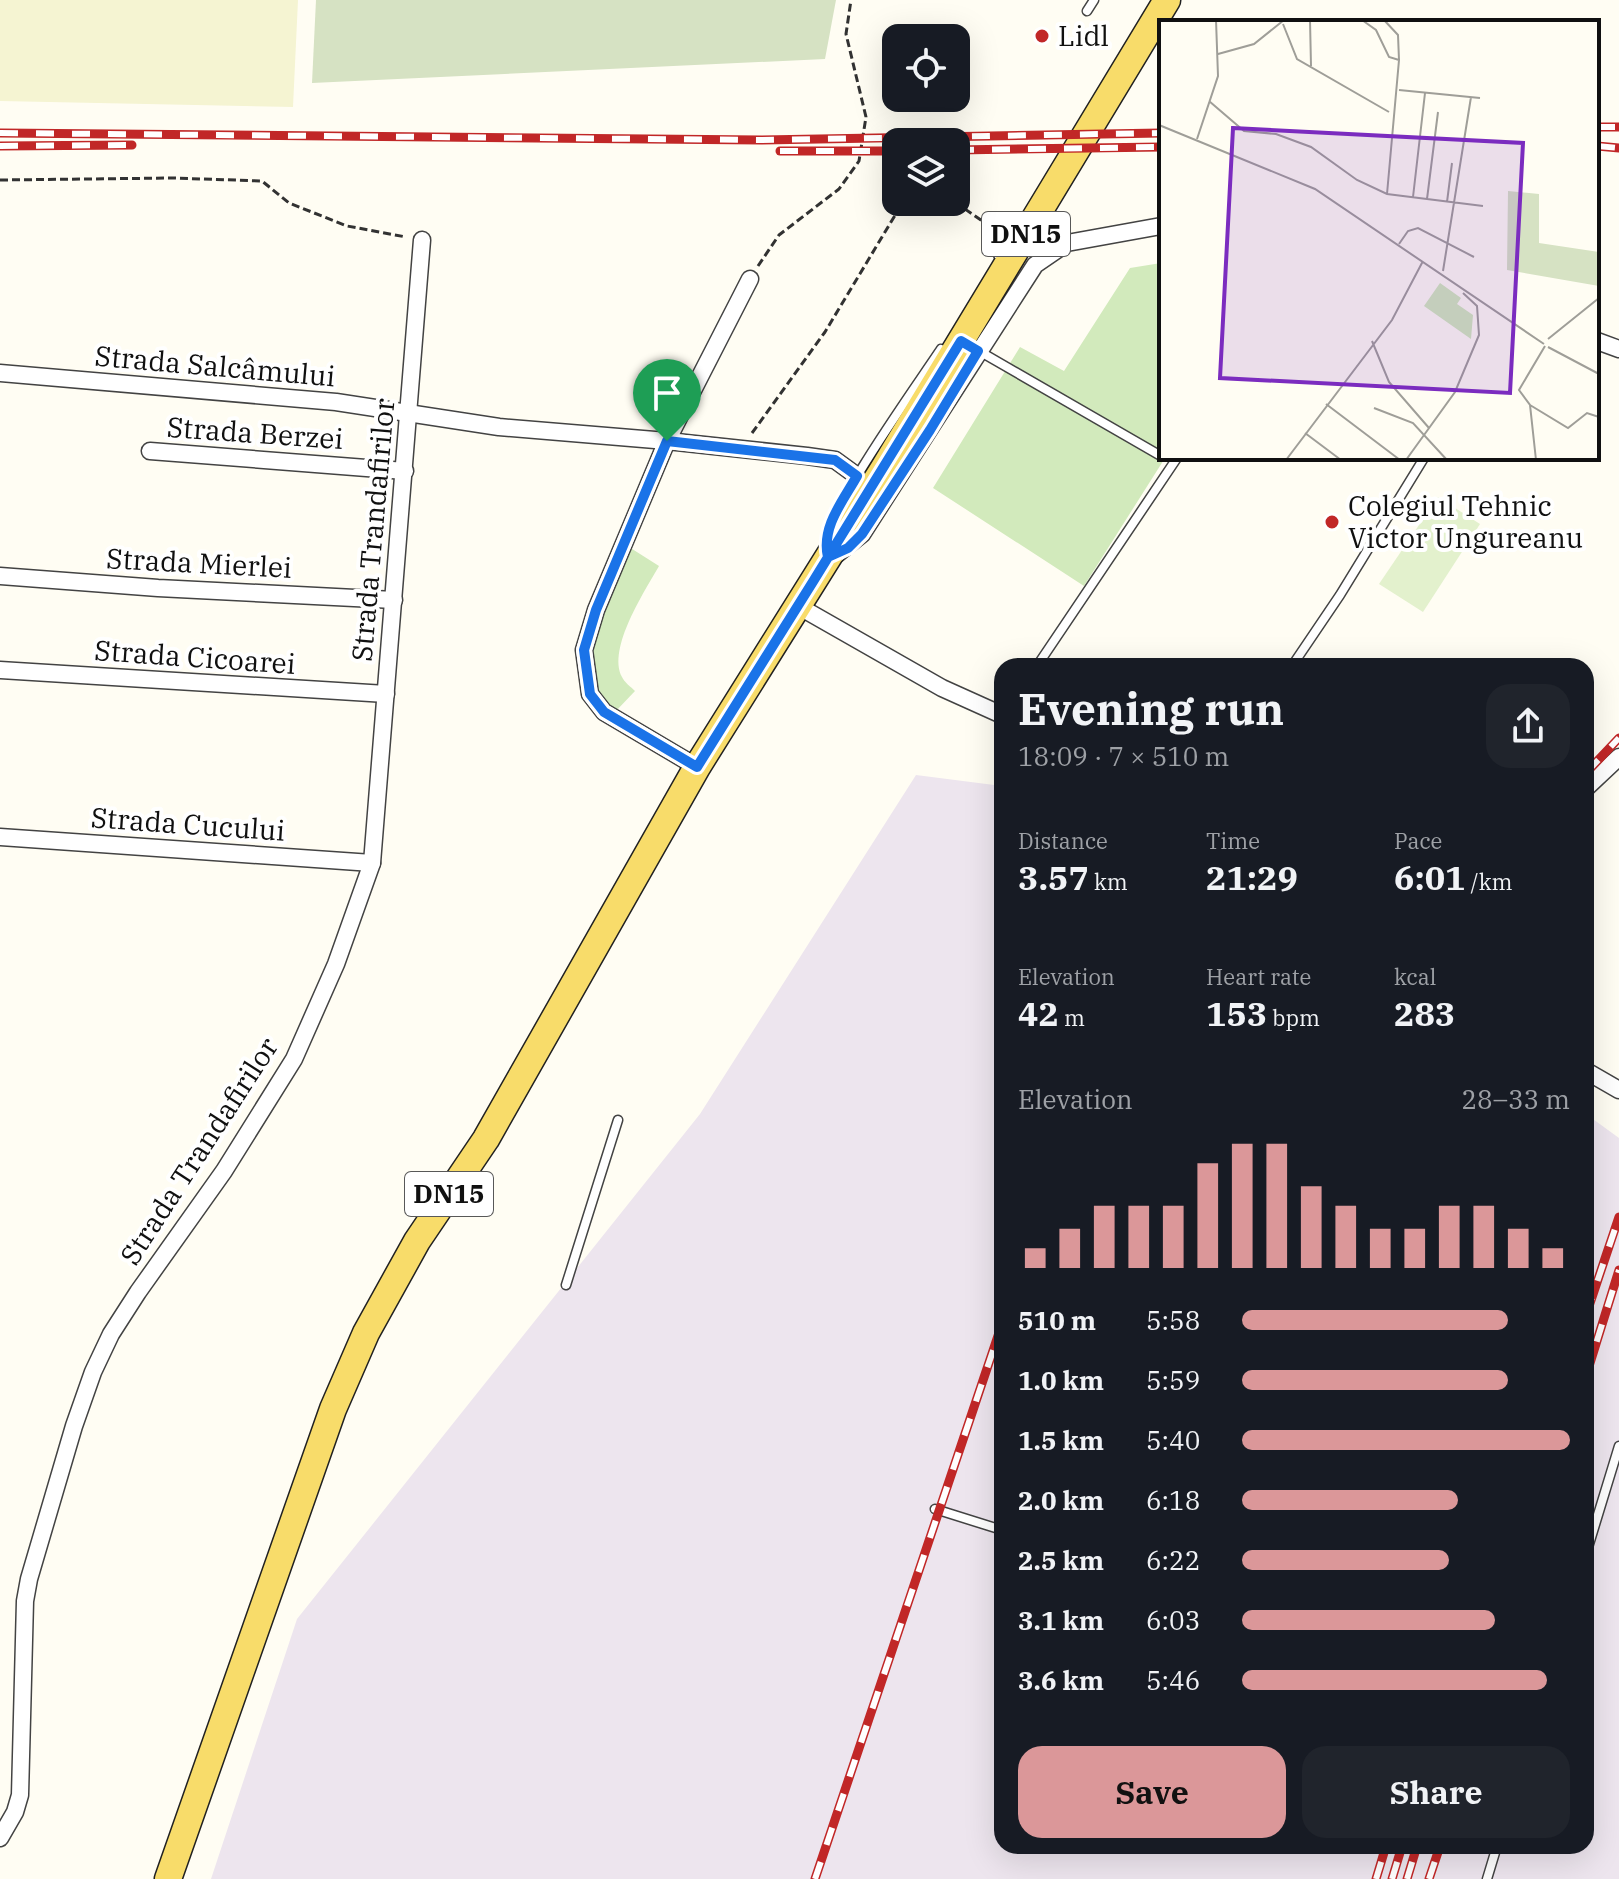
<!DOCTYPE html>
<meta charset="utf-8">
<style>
:root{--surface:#171b24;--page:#20242c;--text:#f1f3f6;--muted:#9ea1a6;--accent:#db9799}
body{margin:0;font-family:"IBM Plex Serif",serif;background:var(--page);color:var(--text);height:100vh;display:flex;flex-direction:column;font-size:30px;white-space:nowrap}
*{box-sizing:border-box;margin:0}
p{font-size:26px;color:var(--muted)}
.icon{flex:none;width:44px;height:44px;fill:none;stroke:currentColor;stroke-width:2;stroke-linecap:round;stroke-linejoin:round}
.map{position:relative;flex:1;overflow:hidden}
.panel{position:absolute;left:994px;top:658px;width:600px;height:1196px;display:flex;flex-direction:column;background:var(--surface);border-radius:24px;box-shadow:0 8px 32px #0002}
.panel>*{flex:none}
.buttons{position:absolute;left:882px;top:24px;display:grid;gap:16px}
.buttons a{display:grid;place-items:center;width:88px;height:88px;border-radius:16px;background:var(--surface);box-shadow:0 8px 32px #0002;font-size:40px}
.pin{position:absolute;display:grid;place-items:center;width:68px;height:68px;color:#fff;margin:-82px -34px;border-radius:50% 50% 50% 0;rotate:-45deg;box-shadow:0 0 8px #0007}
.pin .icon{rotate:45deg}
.round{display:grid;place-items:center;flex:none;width:84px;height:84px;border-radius:24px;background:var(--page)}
.head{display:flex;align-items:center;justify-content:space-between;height:136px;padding:0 24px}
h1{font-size:44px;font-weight:700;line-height:60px}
.metrics{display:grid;grid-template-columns:repeat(3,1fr);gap:12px;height:136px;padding:8px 24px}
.metrics div{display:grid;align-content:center}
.metrics b{font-size:34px;font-weight:700}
.metrics small{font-size:22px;font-weight:400}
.metrics p{font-size:22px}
.chart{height:224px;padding:16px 24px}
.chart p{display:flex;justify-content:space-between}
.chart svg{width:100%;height:144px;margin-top:8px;stroke:var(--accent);stroke-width:6}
.button{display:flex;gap:16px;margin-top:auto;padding:16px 24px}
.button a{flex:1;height:92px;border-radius:24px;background:var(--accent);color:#111;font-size:32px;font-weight:700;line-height:92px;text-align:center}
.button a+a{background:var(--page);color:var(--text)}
ul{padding:0 24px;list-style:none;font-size:26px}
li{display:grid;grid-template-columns:128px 96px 1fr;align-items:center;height:60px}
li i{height:20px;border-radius:10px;background:var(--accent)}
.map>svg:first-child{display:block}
.industrial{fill:#ede5ee}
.farmland{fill:#f5f4d2}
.green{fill:#d2eabc}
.cemetery{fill:#d6e2c3}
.pitch{fill:#e3f1cd}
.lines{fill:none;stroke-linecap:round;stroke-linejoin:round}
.service-casing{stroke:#434343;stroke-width:11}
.minor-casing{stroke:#434343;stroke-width:19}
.primary-casing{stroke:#212121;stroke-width:29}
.path{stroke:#323232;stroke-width:3;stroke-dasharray:8 4;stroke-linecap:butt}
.service{stroke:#fff;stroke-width:8}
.minor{stroke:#fff;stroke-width:16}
.primary{stroke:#f8dc6a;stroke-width:26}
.rail-casing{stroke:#c12727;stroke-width:9}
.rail{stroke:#fff;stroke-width:6;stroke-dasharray:18;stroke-linecap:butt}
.route-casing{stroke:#fff;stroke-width:16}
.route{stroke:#1a73e8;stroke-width:10}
.poi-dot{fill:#c12727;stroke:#fff;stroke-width:3}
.labels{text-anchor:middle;stroke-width:8;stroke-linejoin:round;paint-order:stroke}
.shield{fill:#fff;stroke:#585858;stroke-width:2}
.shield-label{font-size:26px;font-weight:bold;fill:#101010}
.poi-label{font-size:28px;fill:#101010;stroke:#fff;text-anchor:start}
.street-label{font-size:28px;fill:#101010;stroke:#fff}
.inset-road{fill:none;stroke:#9f9e98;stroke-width:2}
.view{fill:#7b2cbf;fill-opacity:0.15;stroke:#7b2cbf;stroke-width:4}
.inset-edge{fill:none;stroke:#101010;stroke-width:4}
</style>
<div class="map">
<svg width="1619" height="1879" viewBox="0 0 1619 1879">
<rect width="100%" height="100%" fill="#fffdf3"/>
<polygon class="industrial" points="916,775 1002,786 1002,1846 1586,1846 1586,1114 1619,1138 1619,1879 211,1879 297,1619 700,1114"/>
<polygon class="farmland" points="0,0 298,0 293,107 0,101"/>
<g class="green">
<polygon points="1161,263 1161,458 1165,458 1084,586 933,488 1020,347 1064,371 1130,268"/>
<path d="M629,547l30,19c-14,25 -52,82 -37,111 2,5 9,10 13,14l-20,21c-6,-8 -16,-16 -20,-25 -16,-35 21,-106 34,-140z"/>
</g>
<polygon class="cemetery" points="316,0 836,0 825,59 312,83"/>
<polygon class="pitch" points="1438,497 1480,524 1423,612 1379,584"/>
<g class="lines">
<defs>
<g id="service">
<polyline points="1087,11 1094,0"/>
<polyline points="998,255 1007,239"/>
<polyline points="979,351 1161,456"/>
<path d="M826,546c-2,-32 92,-162 115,-197"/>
<polyline points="1037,666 1177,458"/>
<polyline points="1292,666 1340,595 1424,458"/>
<polyline points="566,1285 618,1120"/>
<polyline points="935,1509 1002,1530"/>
<polyline points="1586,1554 1619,1446"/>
<polyline points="1487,1879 1497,1846"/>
</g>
<g id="minor">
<polyline points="1597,341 1619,349"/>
<polyline points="0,373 336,402 499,427 667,441 807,456 835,460 857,476"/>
<polyline points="150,451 405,471"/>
<polyline points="837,554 862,534 1035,265 1067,243 1161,226"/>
<polyline points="0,576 158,588 394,600"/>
<polyline points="798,606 942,688 1002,715"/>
<polyline points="0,670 386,694"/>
<polyline points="697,767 604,712 590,694 584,650 596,610 667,441 750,279"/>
<polyline points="1586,788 1619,757"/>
<polyline points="0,837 372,863"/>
<polyline points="1586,1071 1619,1090"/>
<polyline points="0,1838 15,1812 20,1795 25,1601 29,1579 74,1426 93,1372 111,1334 138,1292 224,1171 294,1059 336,964 372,863 422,240"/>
</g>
<polyline id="primary" points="168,1879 333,1409 366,1333 417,1241 486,1139 697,767 884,468 1167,0"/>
</defs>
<use href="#service" class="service-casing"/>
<use href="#minor" class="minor-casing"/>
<use href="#primary" class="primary-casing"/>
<g class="path">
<polyline points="0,180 173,178 262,181 289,203 347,226 406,237"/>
<polyline points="955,202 998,232"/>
<polyline points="758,266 779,235 839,189 859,161 866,117 846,34 851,0"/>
<polyline points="752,433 825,332 903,202"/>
</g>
<use href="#service" class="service"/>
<use href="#minor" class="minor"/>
<use href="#primary" class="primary"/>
<defs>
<g id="rail">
<polyline points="1597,127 1619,127"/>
<polyline points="0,133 761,140 1161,133"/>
<polyline points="0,146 132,145"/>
<polyline points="1597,146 1619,148"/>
<polyline points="956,150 1161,147"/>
<polyline points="780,151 896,151"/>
<polyline points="1586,773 1619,738"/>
<polyline points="1586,1315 1619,1217"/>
<polyline points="1586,1376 1619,1270"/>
<polyline points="815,1879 1002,1324"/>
<polyline points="1376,1879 1386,1846"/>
<polyline points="1392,1879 1402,1846"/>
<polyline points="1407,1879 1417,1846"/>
<polyline points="1429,1879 1440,1846"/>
</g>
</defs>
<use href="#rail" class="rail-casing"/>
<use href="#rail" class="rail"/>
</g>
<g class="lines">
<defs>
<path id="route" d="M667,441l168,19 22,16c-14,25 -36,51 -29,81l20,-9 14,-14 68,-104 48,-79 -17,-10c-49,80 -98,159 -147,239l-117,187 -93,-55 -14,-18 -6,-44 12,-40 71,-169"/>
</defs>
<use href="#route" class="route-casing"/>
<use href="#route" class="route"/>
</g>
<g class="poi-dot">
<circle cx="1042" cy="36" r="8"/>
<circle cx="1332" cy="522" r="8"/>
</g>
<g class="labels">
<g class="shield">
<rect x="982" y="212" width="88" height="44" rx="6"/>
<rect x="405" y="1172" width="88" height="44" rx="6"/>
</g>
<g class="shield-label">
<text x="1026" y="243">DN15</text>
<text x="449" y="1203">DN15</text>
</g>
<g class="poi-label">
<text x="1058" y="46">Lidl</text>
<text x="1348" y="516">Colegiul Tehnic<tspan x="1348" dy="32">Victor Ungureanu</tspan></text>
</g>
<g class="street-label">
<text transform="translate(215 366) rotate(5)" y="10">Strada Salcâmului</text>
<text transform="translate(255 433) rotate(4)" y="10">Strada Berzei</text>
<text transform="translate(373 530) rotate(-85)" y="10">Strada Trandafirilor</text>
<text transform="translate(199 563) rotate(3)" y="10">Strada Mierlei</text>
<text transform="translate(195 657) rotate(4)" y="10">Strada Cicoarei</text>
<text transform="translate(188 824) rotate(4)" y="10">Strada Cucului</text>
<text transform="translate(199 1151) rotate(-57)" y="10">Strada Trandafirilor</text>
</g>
</g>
<g transform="translate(1159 20)">
<rect width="440" height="440" fill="#fffdf3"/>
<path d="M281,263l21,15 -4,6 16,11 -2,24 -47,-33z" fill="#d2eabc"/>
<path d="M349,171l31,3v49l60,9v34l-92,-16z" fill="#d6e2c3"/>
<path class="inset-road" d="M151,0l1,46M203,0l14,10 13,27 10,3M225,0l14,15 1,25 -12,134M124,4l14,35 92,53M59,34l36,-10 30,-24M240,70l81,8M50,81l35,30 32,3 35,13 46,33 30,14 96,12M0,105l156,64 229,155M38,119l21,-63 -2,-56M254,177l12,-104M268,179l11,-87M288,182l5,-39M240,224l9,-13 10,-3 56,29M284,251l28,-174M389,319l51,-41M213,321l17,41 40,46M389,327l51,27M167,384l74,56M371,385l38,23 19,-15 12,4M215,388l39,15 34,37M146,413l36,27M127,440l106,-140 31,-59M247,440l49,-68 24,-57 -2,-29 -14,-13M377,440l-6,-55 -11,-15 26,-44"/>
<path class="view" d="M74,108l290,15 -13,250 -290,-15z"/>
<rect width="440" height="440" class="inset-edge"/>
</g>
</svg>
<div class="buttons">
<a><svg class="icon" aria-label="locate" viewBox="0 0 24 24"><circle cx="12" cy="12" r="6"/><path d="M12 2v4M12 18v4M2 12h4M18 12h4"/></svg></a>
<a><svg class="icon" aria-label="layers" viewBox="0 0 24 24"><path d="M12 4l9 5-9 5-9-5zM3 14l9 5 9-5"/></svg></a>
</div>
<div class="pin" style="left:667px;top:441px;background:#1e9e55"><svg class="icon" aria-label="arrive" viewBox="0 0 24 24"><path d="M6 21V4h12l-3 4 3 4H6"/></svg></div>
<section class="panel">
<div class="head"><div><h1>Evening run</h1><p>18:09 · 7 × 510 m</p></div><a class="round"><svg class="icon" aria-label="share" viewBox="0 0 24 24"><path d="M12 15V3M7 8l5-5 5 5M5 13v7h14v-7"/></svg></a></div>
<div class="metrics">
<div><p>Distance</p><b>3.57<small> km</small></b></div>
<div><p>Time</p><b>21:29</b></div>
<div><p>Pace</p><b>6:01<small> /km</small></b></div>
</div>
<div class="metrics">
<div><p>Elevation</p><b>42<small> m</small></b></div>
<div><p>Heart rate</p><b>153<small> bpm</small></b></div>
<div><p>kcal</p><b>283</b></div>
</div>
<div class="chart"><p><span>Elevation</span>28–33 m</p>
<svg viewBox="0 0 160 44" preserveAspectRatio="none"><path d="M5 44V38M15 44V32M25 44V25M35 44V25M45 44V25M55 44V12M65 44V6M75 44V6M85 44V19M95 44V25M105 44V32M115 44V32M125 44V25M135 44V25M145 44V32M155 44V38"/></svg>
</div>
<ul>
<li><b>510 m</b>5:58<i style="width:81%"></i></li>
<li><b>1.0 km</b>5:59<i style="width:81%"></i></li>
<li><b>1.5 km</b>5:40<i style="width:100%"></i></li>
<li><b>2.0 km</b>6:18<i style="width:66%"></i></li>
<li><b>2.5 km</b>6:22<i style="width:63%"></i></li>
<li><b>3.1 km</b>6:03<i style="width:77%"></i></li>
<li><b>3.6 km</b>5:46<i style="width:93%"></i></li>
</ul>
<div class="button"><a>Save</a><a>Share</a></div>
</section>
</div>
